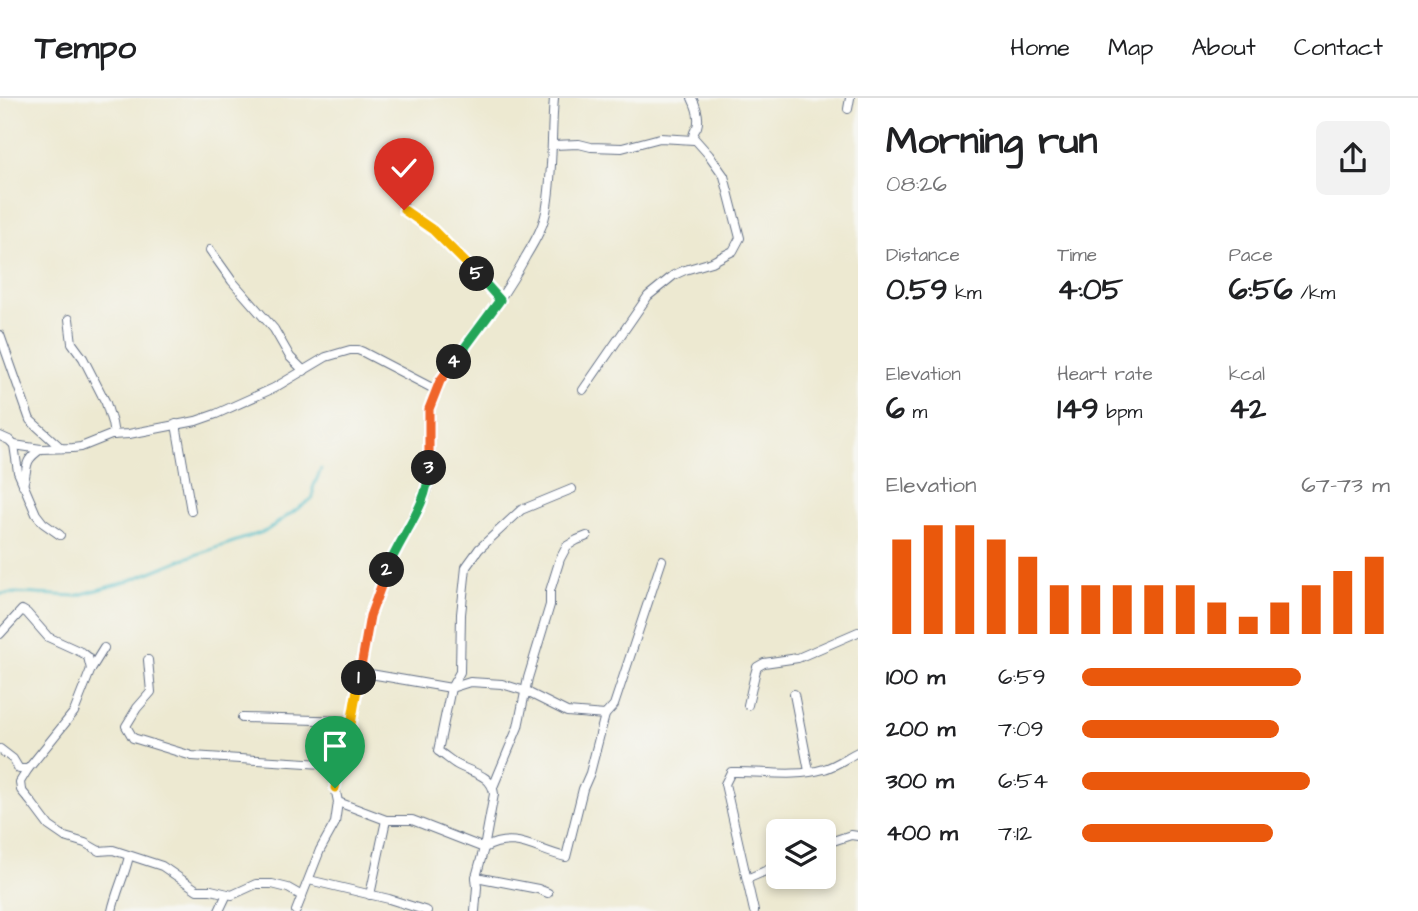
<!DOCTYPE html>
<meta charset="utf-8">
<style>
:root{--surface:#fff;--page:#f2f2f2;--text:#202124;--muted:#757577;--line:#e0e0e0;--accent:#ea580c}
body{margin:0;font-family:"Architects Daughter",sans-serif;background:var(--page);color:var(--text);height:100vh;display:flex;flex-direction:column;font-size:26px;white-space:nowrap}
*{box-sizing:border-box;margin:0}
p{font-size:23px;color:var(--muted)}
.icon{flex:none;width:38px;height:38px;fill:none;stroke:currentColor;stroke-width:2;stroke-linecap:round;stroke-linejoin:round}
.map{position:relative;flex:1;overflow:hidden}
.sheet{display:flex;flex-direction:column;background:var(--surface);width:560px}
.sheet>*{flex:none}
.buttons{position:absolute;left:766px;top:721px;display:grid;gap:14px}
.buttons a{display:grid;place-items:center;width:70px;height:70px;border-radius:10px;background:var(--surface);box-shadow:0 4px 10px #0003;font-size:35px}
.pin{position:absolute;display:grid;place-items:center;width:60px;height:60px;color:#fff;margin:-72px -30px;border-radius:50% 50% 50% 0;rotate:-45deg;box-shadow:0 0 7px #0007}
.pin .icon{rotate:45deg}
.km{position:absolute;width:35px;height:35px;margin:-18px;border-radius:50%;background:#222;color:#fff;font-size:19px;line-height:35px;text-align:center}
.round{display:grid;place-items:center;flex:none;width:74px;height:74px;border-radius:10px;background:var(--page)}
.summary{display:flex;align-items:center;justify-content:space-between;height:119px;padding:0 28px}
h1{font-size:38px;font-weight:700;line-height:52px}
.figures{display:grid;grid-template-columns:repeat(3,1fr);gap:10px;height:119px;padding:7px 28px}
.figures div{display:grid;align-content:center}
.figures b{font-size:30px;font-weight:700}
.figures small{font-size:19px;font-weight:400}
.figures p{font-size:19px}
.chart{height:196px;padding:14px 28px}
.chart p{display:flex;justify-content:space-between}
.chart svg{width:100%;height:126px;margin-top:7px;stroke:var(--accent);stroke-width:6}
ul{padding:0 28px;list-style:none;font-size:23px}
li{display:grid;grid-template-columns:112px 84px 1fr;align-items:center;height:52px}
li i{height:18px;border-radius:9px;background:var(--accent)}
header{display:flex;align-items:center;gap:42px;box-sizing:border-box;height:98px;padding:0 35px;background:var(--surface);border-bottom:2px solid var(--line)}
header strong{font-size:33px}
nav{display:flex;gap:38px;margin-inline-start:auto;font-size:24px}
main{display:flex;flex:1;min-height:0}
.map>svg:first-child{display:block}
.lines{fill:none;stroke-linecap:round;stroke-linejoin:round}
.stream{stroke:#50bdc9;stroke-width:2.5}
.minor-casing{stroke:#647086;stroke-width:10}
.minor{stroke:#fff;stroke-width:8}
.split-1-casing{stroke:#fff;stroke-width:14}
.split-2-casing{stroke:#fff;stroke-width:14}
.split-3-casing{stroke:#fff;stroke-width:14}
.split-4-casing{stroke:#fff;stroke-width:14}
.split-5-casing{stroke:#fff;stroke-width:14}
.split-6-casing{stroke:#fff;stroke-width:14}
.split-1{stroke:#f5b400;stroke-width:9}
.split-2{stroke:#f0652b;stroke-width:9}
.split-3{stroke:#22a559;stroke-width:9}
.split-4{stroke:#f0652b;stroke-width:9}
.split-5{stroke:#22a559;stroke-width:9}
.split-6{stroke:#f5b400;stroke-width:9}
</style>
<header>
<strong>Tempo</strong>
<nav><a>Home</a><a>Map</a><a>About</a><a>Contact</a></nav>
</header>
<main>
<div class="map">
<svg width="858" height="813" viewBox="0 0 858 813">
<rect width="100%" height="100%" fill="#f6f6f2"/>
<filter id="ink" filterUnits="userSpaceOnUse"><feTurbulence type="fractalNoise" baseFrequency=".0143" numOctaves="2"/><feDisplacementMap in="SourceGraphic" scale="14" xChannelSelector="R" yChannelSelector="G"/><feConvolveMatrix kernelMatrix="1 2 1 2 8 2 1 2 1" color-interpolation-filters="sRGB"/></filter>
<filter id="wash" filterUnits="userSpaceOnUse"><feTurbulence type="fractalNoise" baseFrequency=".00686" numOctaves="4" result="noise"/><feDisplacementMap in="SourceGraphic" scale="28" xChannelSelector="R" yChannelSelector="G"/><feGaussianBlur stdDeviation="1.57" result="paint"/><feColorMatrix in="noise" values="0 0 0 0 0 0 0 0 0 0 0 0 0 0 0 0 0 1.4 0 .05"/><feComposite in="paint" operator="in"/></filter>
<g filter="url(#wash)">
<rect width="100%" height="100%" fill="#ede9d1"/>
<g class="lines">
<polyline class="stream" points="0,496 16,495 75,498 126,484 183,461 266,433 313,400 313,390 321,371"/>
</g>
</g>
<g filter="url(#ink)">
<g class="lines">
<defs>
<g id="minor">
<polyline points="848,11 850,0"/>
<polyline points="553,47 579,46 591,49 622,50 660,40 694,42"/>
<polyline points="389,90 402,101 404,112 433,132 446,146 459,157 500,202"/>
<polyline points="210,152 232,183 274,231 290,259 304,273"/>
<polyline points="69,221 72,245 83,260 106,305 112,325 114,337"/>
<polyline points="0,237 30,322 61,350"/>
<path d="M583,292l65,-94 26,-21 11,-5 27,-8 13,-7 8,-4 7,-13 -16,-62 -15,-21 -16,-18c0,-3 2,-7 4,-10 3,-9 -1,-21 -5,-29"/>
<polyline points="176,326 191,413"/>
<polyline points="0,338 9,342 14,347 41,351 73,350 81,349 111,337 129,336 196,323 216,316 274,290 326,259 350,252 358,252 363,254 436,292"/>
<polyline points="14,347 18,374 36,416 43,425 60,437"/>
<path d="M23,387c6,-19 -1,-23 18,-36"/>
<polyline points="0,536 22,512 27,515 48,539 83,555 88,559 91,571"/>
<polyline points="148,562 151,594 137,610 126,628 133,640 192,658 339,667"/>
<polyline points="359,574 451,590 470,584 502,586 525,593 567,614 605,617 614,607 662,462"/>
<polyline points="794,596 809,673"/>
<polyline points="748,607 755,576 757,569 764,565 798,560 858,534"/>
<polyline points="242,620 351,623"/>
<polyline points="0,651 13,661 19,671 28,671 20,684 21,692 31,704 49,728 65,739 85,745 99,753 113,752 162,768 197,792 211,792 232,797 256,786 272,786 288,790 302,798"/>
<polyline points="28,671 74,614 91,571 104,550"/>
<polyline points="493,689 518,629 528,580 550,507 550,493 560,461 567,448 577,442 587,438"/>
<path d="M338,704l48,18h26l72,28c31,-17 51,2 82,9l17,-68 7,-16 15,-58"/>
<polyline points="824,746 851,737 858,738"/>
<polyline points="476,779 538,791 548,795"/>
<polyline points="747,781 779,767"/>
<polyline points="309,782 389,801 427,813"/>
<polyline points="370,797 386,722"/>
<path d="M112,813c4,-19 13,-36 17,-55"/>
<polyline points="219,813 227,796"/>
<path d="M296,813l24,-61 15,-27 3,-21 -3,-15 4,-22 8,-18 23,-131 20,-53 36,-69 4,-17 -1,-68 11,-28c30,-41 62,-80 86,-125 9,-15 19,-32 21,-50 6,-36 4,-72 7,-108"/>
<path d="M475,813l2,-24 -1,-10 8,-29 10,-54c-2,-20 -23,-21 -38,-30 -6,-4 -12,-9 -18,-13l13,-63 9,-16 1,-58 5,-47 13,-18 42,-39 51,-21"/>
<path d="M754,813l-29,-127 6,-12c31,-1 63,6 93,-3 12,-3 23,-12 34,-17"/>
</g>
</defs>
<use href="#minor" class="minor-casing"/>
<use href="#minor" class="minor"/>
</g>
</g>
<g class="lines" filter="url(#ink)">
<defs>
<polyline id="split-1" points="335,690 339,667 347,649 359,580"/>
<polyline id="split-2" points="359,580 370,518 387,472"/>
<path id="split-3" d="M387,472c13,-34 42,-65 42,-102"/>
<polyline id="split-4" points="429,370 429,311 440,283 454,264"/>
<polyline id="split-5" points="454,264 500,202 477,176"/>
<polyline id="split-6" points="404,112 433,132 477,176"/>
</defs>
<use href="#split-1" class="split-1-casing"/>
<use href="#split-2" class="split-2-casing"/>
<use href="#split-3" class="split-3-casing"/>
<use href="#split-4" class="split-4-casing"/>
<use href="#split-5" class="split-5-casing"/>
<use href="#split-6" class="split-6-casing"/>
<use href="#split-1" class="split-1"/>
<use href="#split-2" class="split-2"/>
<use href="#split-3" class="split-3"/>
<use href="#split-4" class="split-4"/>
<use href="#split-5" class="split-5"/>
<use href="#split-6" class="split-6"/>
</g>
</svg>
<div class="buttons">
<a><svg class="icon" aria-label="layers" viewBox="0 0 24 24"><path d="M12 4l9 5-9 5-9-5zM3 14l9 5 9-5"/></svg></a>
</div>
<div class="pin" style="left:335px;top:690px;background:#1e9e55"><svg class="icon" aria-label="arrive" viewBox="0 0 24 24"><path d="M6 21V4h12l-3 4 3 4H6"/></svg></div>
<div class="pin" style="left:404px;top:112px;background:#d93025"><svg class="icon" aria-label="check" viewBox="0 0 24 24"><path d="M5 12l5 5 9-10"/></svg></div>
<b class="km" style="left:359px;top:580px">1</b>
<b class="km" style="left:387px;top:472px">2</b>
<b class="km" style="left:429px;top:370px">3</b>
<b class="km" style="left:454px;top:264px">4</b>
<b class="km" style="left:477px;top:176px">5</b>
</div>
<section class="sheet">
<div class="summary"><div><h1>Morning run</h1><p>08:26</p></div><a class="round"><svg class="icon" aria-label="share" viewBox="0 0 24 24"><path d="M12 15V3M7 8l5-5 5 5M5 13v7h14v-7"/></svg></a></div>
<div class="figures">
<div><p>Distance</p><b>0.59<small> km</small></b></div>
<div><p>Time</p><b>4:05</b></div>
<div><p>Pace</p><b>6:56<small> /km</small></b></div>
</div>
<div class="figures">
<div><p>Elevation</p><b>6<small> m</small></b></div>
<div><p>Heart rate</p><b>149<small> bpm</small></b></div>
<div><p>kcal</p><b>42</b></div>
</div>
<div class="chart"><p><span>Elevation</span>67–73 m</p>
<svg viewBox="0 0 160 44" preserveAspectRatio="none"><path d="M5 44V11M15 44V6M25 44V6M35 44V11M45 44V17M55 44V27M65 44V27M75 44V27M85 44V27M95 44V27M105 44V33M115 44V38M125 44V33M135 44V27M145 44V22M155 44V17"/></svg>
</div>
<ul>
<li><b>100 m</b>6:59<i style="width:71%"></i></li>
<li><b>200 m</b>7:09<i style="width:64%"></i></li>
<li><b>300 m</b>6:54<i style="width:74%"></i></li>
<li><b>400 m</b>7:12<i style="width:62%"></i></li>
</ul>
</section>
</main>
